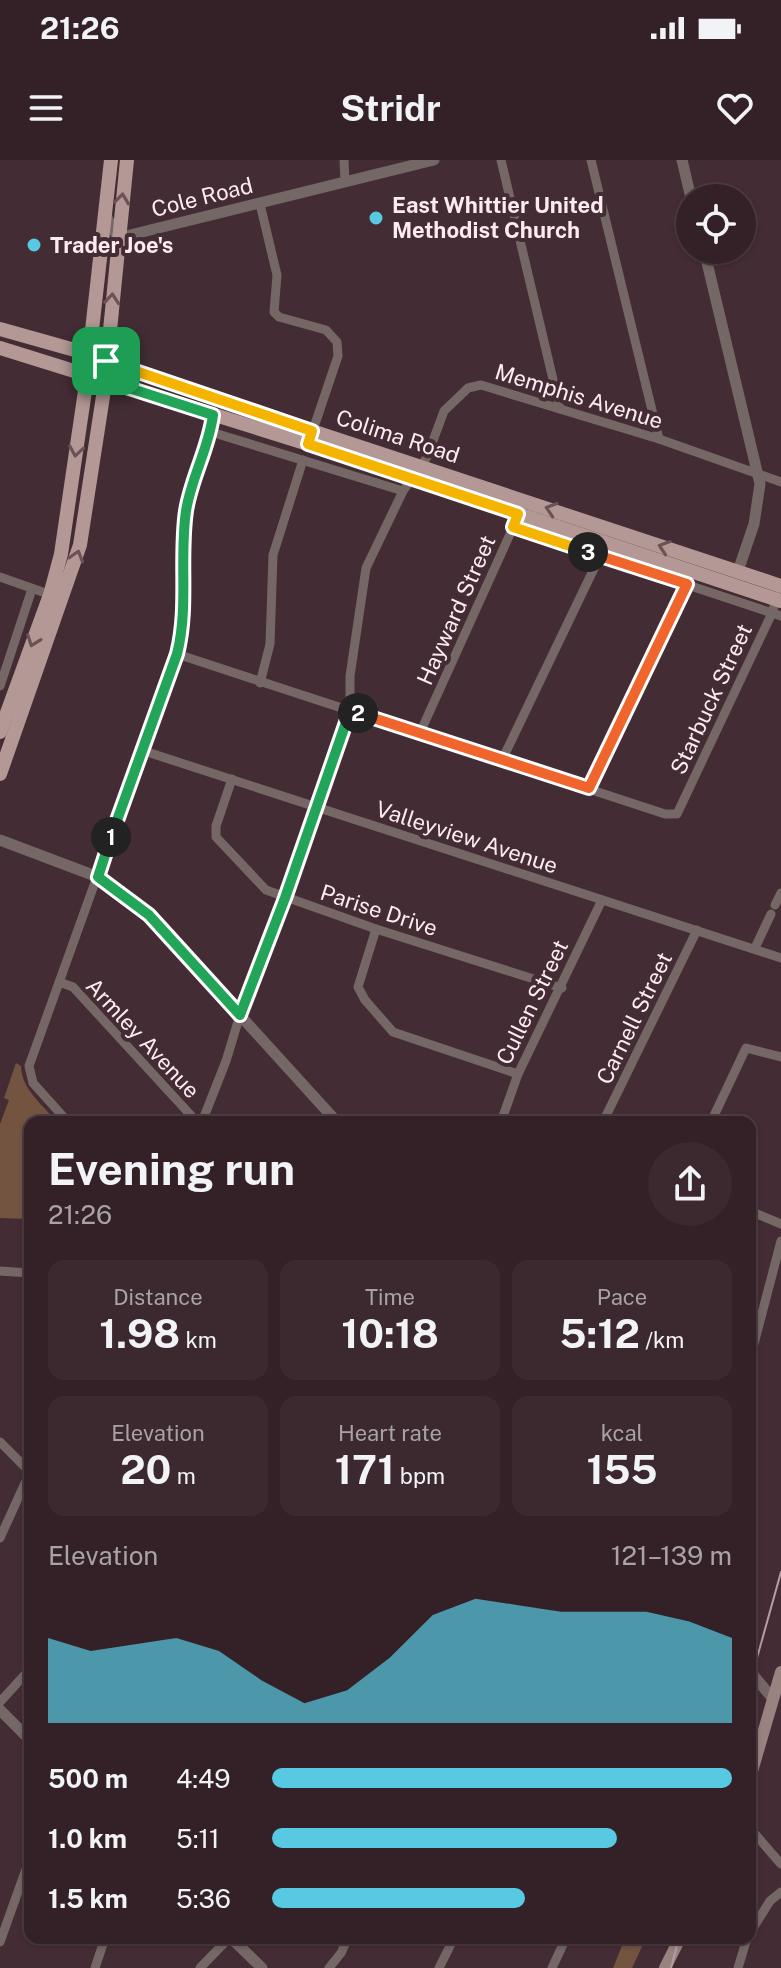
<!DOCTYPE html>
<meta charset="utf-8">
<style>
:root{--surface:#332127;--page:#3b292f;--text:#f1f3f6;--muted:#a9a3a7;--line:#4e3e44;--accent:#57c9e2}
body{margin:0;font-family:"Public Sans",sans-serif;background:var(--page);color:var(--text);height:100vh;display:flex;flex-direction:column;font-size:30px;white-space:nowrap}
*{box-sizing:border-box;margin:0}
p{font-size:26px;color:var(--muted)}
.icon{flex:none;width:44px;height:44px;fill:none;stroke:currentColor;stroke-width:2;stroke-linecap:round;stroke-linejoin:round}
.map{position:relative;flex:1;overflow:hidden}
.side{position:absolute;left:24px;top:956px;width:732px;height:828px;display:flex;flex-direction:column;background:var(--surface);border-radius:16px;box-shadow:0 2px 6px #0004,0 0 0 2px var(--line)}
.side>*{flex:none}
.fabs{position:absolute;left:676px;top:24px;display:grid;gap:16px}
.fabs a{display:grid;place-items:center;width:80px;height:80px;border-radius:50%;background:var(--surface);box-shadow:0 2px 6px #0004,0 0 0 2px var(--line);font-size:40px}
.pin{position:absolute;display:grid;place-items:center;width:68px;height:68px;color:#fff;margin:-34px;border-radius:16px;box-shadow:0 4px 12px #0006}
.km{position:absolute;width:40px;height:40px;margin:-20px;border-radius:50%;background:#222;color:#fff;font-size:22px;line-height:40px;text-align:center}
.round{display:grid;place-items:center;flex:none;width:84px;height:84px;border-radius:42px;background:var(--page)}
.overview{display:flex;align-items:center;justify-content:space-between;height:136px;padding:0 24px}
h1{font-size:44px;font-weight:700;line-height:60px}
.stats{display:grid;grid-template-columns:repeat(3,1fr);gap:12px;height:136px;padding:8px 24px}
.stats div{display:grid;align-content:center;border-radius:16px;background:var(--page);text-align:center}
.stats b{font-size:40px;font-weight:700}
.stats small{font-size:22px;font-weight:400}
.stats p{font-size:22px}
.chart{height:224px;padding:16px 24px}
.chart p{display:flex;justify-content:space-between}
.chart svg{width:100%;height:144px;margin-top:8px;fill:var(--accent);opacity:.7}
ul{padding:0 24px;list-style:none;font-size:26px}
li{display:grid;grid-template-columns:128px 96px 1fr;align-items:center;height:60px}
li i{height:20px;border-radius:10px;background:var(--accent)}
.status{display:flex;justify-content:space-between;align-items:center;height:56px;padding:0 40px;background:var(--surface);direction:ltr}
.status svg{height:22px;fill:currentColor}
header{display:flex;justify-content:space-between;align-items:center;height:104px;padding:0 24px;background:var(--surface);font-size:36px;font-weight:700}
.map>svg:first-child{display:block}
.green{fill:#735441}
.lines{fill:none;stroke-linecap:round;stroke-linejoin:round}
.minor{stroke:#746765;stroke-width:9}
.tertiary{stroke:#746765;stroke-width:11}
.secondary{stroke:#988380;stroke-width:12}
.primary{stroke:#b39895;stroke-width:14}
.rail{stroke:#b29fa5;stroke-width:2}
.oneway{stroke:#6b5256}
.split-1-casing{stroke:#fff;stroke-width:16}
.split-2-casing{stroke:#fff;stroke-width:16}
.split-3-casing{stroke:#fff;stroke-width:16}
.split-4-casing{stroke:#fff;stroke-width:16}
.split-1{stroke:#22a559;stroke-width:10}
.split-2{stroke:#22a559;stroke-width:10}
.split-3{stroke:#f0652b;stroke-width:10}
.split-4{stroke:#f5b400;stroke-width:10}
.poi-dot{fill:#57c9e2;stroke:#442c34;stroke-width:3}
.labels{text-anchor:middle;stroke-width:8;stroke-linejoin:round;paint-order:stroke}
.street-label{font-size:22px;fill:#fcecf1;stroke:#442c34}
.poi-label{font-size:22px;font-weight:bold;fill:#fcecf1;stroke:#442c34;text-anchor:start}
</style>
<div class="status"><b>21:26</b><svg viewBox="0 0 49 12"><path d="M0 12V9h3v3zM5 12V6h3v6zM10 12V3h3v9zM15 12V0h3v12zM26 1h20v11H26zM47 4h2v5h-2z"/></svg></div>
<header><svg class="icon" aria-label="menu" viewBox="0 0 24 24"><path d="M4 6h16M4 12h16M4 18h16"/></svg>Stridr<svg class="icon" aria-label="heart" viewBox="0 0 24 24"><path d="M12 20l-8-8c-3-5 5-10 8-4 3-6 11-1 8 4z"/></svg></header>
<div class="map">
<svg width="781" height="1808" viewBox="0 0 781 1808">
<rect width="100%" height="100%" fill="#442c34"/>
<g class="green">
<path d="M16,903l5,3c0,23 22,39 36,56h-27v97l-30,-1v-94l9,-24 -5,-2z"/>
<polygon points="625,1778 646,1778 632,1808 613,1808"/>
</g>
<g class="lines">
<g class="minor">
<polyline points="344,0 345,21"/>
<polyline points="501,0 560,249"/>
<polyline points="591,0 659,279"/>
<polyline points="260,44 277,115 274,152 279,157 326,170 337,182 338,196 312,273"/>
<polyline points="211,272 403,331"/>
<polyline points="513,367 781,456"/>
<polyline points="0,417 54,436"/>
<polyline points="177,494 665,654 677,654 772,453 776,439"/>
<polyline points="260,523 270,484 273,395 303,300"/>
<polyline points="0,526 32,429"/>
<polyline points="419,575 515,363"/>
<polyline points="141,590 781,798"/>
<polyline points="502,600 600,396"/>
<polyline points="232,619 216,666 216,677 266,730 376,769 562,828"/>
<polyline points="589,628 687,424"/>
<polyline points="775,745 781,733"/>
<polyline points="376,769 358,827 365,840 393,872 518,914"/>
<polyline points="755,788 771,754"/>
<polyline points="59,822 73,827 197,962"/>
<path d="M68,962l-35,-39 -4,-17 148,-412c12,-47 2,-95 9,-143 5,-33 23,-63 27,-96"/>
<polyline points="202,962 226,901 240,855 285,738 350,551 350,516 366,408 403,331 427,297 444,251 468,228 481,225 659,279 781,322"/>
<polyline points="501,962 518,914 602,740"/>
<polyline points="603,962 697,770"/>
<polyline points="711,962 746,888 781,897"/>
<polyline points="750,1051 781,1064"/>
<polyline points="0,1111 30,1113"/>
<polyline points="750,1199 781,1081"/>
<polyline points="0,1282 30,1312"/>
<polyline points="0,1378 30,1312"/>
<polyline points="0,1542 30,1509"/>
<polyline points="750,1672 755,1674 781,1704"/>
<polyline points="750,1773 770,1741 781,1732"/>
<polyline points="0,1782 30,1698"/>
<polyline points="95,1808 105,1778"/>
<polyline points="200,1808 229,1778"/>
<polyline points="329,1808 341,1793 348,1778"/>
<polyline points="439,1808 454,1778"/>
<polyline points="552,1808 566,1778"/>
<polyline points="738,1808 747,1778"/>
</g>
<g class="tertiary">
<polyline points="682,0 691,38"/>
<polyline points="106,56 118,78 434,0"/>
<polyline points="704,90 760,324 754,364 738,411"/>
<polyline points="0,680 98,717 149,755 337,962"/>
<polyline points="750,1511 773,1539"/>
<polyline points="0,1550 30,1580"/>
<polyline points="231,1778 262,1808"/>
</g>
<g class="secondary">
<polyline points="750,1618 781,1512"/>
<polyline points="665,1808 680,1778"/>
</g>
<g class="primary">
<polyline points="0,169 89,194 233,245 781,426"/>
<polyline points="0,188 308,284 781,441"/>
<polyline points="0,572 50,435 61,394 86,224 111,0"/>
<polyline points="0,614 80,385 104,230 127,0"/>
</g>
<g class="rail">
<polyline points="750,1523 781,1412"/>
<polyline points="671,1808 679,1778"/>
</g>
</g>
<defs><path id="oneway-chevron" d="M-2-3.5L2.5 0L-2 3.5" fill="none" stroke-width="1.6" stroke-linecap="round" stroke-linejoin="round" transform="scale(2)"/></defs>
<g class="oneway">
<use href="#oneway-chevron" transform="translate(122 39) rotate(-83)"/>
<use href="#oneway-chevron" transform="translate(112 139) rotate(-85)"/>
<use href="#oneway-chevron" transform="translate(76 291) rotate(99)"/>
<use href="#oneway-chevron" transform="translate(551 349) rotate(-162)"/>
<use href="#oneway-chevron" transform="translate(664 387) rotate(-162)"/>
<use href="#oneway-chevron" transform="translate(77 396) rotate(-73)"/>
<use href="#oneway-chevron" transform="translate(33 481) rotate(110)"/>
</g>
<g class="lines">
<defs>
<path id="split-1" d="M106,201l-2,19 109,35c-4,33 -22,63 -27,96 -7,48 3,96 -9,143l-66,183"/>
<polyline id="split-2" points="111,677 98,717 149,755 240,855 285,738 350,551 358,553"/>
<polyline id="split-3" points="358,553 589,628 687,424 588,392"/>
<polyline id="split-4" points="106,201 312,271 308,284 518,354 513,367 588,392"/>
</defs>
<use href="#split-1" class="split-1-casing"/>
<use href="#split-2" class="split-2-casing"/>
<use href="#split-3" class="split-3-casing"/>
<use href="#split-4" class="split-4-casing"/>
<use href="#split-1" class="split-1"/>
<use href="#split-2" class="split-2"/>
<use href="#split-3" class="split-3"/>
<use href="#split-4" class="split-4"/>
</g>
<g class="poi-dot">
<circle cx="376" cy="58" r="8"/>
<circle cx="34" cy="85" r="8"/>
</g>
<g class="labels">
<g class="street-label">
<text transform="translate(202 37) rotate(-14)" y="8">Cole Road</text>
<text transform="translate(579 236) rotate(17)" y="8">Memphis Avenue</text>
<text transform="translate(398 276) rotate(18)" y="8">Colima Road</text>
<text transform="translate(456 450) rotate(-66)" y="8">Hayward Street</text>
<text transform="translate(711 539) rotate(-65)" y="8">Starbuck Street</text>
<text transform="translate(467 677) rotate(18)" y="8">Valleyview Avenue</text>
<text transform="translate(379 750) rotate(18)" y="8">Parise Drive</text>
<text transform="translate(532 842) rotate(-64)" y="8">Cullen Street</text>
<text transform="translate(634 858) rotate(-64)" y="8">Carnell Street</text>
<text transform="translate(143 878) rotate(47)" y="8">Armley Avenue</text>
</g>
<g class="poi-label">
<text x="392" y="53">East Whittier United<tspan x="392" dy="25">Methodist Church</tspan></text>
<text x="50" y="93">Trader Joe's</text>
</g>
</g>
</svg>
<div class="fabs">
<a><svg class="icon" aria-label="locate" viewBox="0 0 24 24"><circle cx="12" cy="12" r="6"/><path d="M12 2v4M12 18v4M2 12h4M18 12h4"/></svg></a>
</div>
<div class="pin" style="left:106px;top:201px;background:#1e9e55"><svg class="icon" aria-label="arrive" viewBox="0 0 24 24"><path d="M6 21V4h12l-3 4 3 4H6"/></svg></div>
<b class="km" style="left:111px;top:677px">1</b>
<b class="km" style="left:358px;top:553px">2</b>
<b class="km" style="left:588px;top:392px">3</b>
<section class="side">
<div class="overview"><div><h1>Evening run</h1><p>21:26</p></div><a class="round"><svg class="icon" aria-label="share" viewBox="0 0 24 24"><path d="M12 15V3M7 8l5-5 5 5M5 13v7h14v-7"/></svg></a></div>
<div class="stats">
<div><p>Distance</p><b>1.98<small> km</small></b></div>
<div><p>Time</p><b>10:18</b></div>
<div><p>Pace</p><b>5:12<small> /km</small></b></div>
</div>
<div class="stats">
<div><p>Elevation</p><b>20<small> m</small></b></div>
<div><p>Heart rate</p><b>171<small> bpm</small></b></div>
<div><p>kcal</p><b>155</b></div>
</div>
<div class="chart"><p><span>Elevation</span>121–139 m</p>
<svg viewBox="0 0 160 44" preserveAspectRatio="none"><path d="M0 44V18L10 22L20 20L30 18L40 22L50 31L60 38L70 34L80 24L90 11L100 6L110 8L120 10L130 10L140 10L150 13L160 18V44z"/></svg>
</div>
<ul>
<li><b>500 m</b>4:49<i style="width:100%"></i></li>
<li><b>1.0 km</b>5:11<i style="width:75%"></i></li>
<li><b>1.5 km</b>5:36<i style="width:55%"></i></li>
</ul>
</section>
</div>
